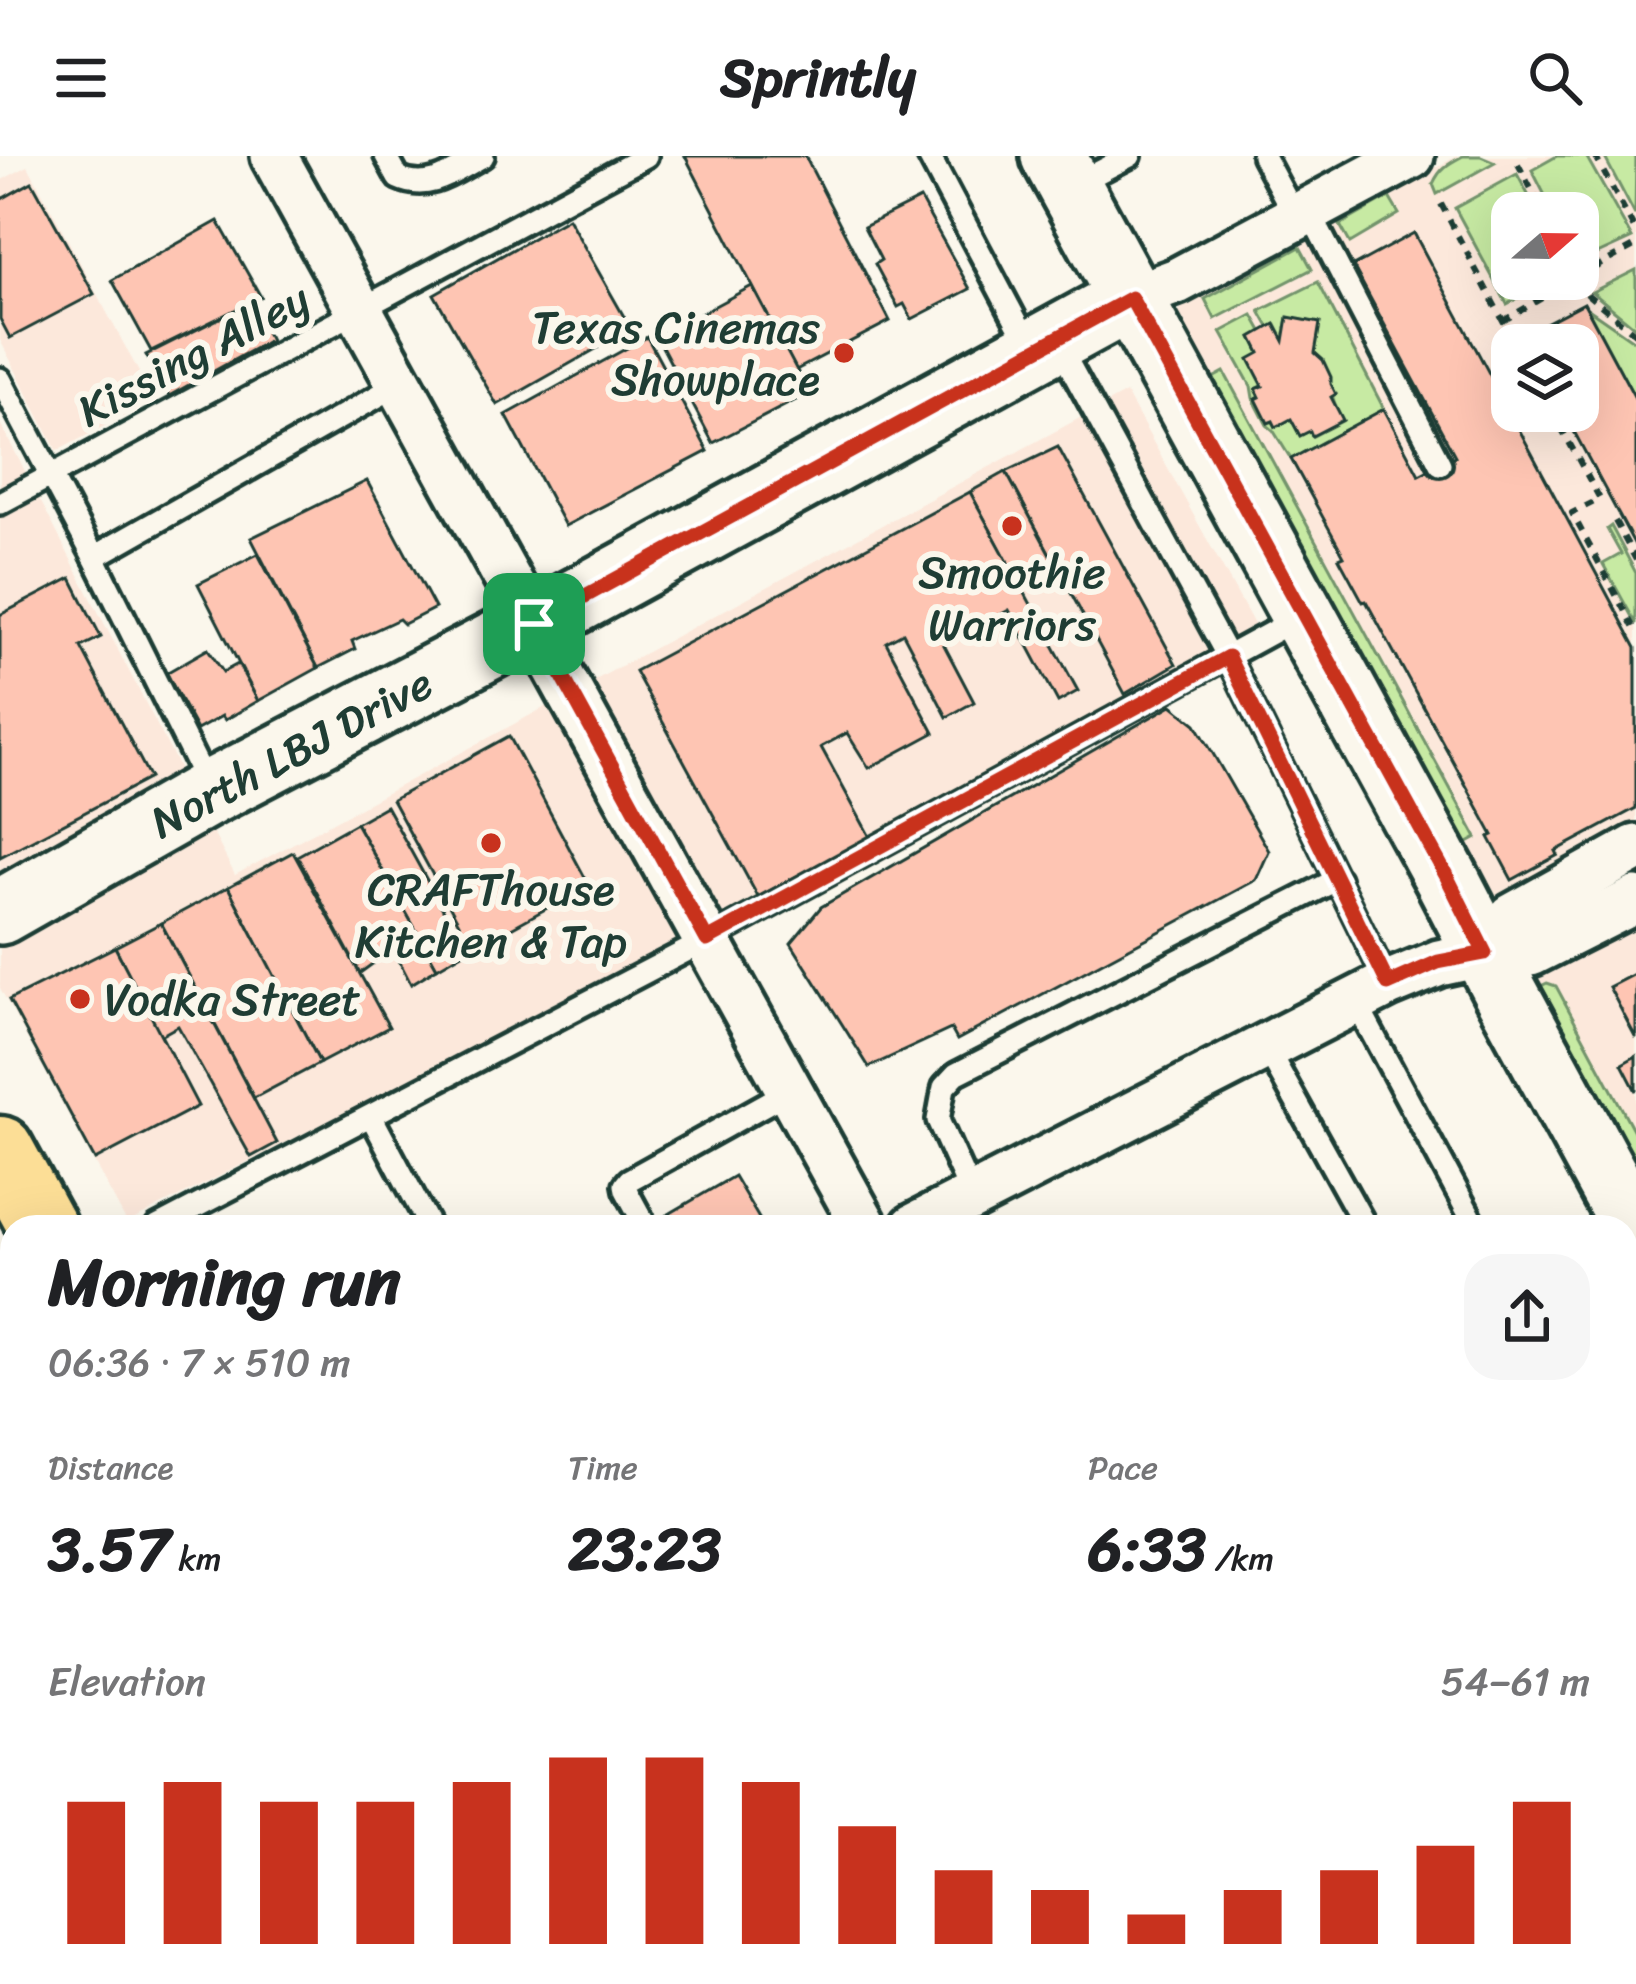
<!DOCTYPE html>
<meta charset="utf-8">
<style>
:root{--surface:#fff;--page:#f6f6f6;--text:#202124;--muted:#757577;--accent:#c8321e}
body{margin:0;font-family:Sriracha,sans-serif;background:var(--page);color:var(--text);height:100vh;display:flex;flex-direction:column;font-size:45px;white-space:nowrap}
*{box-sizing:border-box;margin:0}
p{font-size:39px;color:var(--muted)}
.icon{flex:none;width:66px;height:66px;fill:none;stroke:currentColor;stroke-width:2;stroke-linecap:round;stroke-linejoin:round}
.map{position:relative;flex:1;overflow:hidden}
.drawer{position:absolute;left:0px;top:1059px;width:1638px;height:771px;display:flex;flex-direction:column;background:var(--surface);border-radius:36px 36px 0 0;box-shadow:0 12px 48px #0002}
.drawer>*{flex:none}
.needle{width:78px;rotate:70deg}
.controls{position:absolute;left:1491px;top:36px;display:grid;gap:24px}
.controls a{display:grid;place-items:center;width:108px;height:108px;border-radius:24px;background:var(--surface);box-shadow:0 12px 48px #0002;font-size:60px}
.pin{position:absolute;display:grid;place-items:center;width:102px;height:102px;color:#fff;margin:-51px;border-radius:24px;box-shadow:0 6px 18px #0006}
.round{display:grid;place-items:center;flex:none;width:126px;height:126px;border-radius:36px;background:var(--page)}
.head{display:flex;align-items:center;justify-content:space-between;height:204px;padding:0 48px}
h1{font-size:66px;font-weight:700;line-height:90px}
.figures{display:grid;grid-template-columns:repeat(3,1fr);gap:18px;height:204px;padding:12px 48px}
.figures div{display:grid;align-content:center}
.figures b{font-size:60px;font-weight:700}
.figures small{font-size:33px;font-weight:400}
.figures p{font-size:33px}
.chart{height:336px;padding:24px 48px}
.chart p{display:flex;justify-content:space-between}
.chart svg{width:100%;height:216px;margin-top:12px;stroke:var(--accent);stroke-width:6}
header{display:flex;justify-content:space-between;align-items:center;height:156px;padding:0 48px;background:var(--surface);font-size:54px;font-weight:700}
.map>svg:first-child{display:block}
.built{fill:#fce8db;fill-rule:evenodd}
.green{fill:#c7eaa3;stroke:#73946c;stroke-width:3}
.building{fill:#fec5b3;stroke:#1f3d34;stroke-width:3}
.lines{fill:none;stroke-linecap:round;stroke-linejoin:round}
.lane-casing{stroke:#1f3d34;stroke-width:30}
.street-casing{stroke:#1f3d34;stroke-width:54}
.secondary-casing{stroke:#1f3d34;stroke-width:72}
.primary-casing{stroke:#1f3d34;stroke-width:75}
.path{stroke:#1f3d34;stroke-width:6;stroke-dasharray:9 9;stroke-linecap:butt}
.lane{stroke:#fbf7ec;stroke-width:21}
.street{stroke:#fbf7ec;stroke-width:45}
.secondary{stroke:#fbf7ec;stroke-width:63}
.primary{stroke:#fcde96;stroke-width:66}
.route-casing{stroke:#fff;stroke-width:24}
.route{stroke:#c8321e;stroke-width:15}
.poi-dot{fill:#c8321e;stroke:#fbf7ec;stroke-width:4.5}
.labels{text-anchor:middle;stroke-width:12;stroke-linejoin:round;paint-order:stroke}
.poi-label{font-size:45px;fill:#1f3d34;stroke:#fbf7ec}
.street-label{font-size:45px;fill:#1f3d34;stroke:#fbf7ec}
</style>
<header><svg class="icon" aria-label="menu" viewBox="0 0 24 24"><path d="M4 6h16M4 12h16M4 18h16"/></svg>Sprintly<svg class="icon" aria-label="search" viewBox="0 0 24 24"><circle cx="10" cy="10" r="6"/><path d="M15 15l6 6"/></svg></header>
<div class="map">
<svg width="1636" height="1828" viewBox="0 0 1636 1828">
<rect width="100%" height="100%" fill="#fbf7ec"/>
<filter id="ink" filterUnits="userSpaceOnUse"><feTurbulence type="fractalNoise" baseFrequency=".00833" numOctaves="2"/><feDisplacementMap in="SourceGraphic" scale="24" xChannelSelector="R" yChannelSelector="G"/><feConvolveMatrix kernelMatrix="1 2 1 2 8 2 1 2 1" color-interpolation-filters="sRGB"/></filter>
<g filter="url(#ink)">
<g class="built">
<path d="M1457,0h179v1009l-458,-845v-8l9,-11zM1512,57h66v66h-66zM1512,189h66v66h-66z"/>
<polygon points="28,10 154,244 57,295 0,184 0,25"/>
<polygon points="1126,237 1255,470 752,750 127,1067 0,832 0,267 235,719"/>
<polygon points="12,1190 12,1818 369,1818 374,1828 0,1828 0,1196"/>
</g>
<g class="green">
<path d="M1463,0h18l14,6 -58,32 -4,-10c7,-16 15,-20 30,-28z"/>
<polygon points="1557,0 1586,0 1632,82 1580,106 1578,57 1554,57 1532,14"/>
<polygon points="1604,0 1636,0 1635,59"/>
<polygon points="1517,18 1538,57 1512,57 1512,123 1555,123 1507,148 1455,52"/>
<polygon points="1389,41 1399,58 1350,87 1340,69"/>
<polygon points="1300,91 1312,113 1215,163 1205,143"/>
<polygon points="1636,114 1636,172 1592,136"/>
<path d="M1318,126l66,127 -93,50 -18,-29 -6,-5 -14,-27 -2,-12 -30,-54 32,-17 9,16 -10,6 8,16 3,33 -7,3 20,38 15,-8 9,16 10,-4 3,5 29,-15c-2,-7 -6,-13 -8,-20 -7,-19 -2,-33 -19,-48l5,-30 -32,-5 -4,23 -8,-16 -7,2 -9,-16z"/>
<polygon points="1587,152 1636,186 1636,244"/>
<polygon points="1224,216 1477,682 1464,689 1211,223"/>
<polygon points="1611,370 1636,417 1636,468 1603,408 1621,398 1607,373"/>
<polygon points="1547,827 1556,830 1636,979 1636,1004 1541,830"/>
</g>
<g class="building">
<polygon points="685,0 805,0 890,165 796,214"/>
<polygon points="32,26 94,138 10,182 0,163 0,44"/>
<polygon points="920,43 970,133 912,163 904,148 898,151 875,108 881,104 864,71"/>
<polygon points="568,62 631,173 497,249 434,138"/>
<polygon points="218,65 261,141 151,195 112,124"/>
<polygon points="1414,77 1636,492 1636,652 1556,695 1558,699 1512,724 1489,681 1493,679 1366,445 1363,446 1339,402 1344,400 1291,303 1384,253 1419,319 1455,300 1353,110"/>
<polygon points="752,130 809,237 713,287 657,181"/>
<polygon points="252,146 270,184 169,240 146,199"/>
<polygon points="1584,147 1636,244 1636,391 1563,255 1578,255 1578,189 1528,189 1523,179"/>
<polygon points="1288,161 1320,167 1315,197 1323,204 1331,221 1331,228 1336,238 1331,241 1343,264 1312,280 1310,275 1300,280 1291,263 1276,271 1273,265 1268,267 1256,243 1260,241 1256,233 1263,230 1249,203 1260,197 1252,181 1275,168 1284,185"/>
<polygon points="647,181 708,295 565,370 506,259"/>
<polygon points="1058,291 1176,508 1125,538 1006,316"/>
<polygon points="1006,316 1053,404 1017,423 970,336"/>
<polygon points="367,325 435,452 404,468 399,463 352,485 355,493 318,512 251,382"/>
<polygon points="970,336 1078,535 1058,546 1009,454 944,489 974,546 947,561 903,477 886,486 934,577 869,612 847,577 821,591 870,681 758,741 635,515"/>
<polygon points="258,398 318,512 258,545 198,428"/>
<polygon points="71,422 101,481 81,491 150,622 0,701 0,459"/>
<polygon points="208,493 223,516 238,508 258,545 225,564 222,560 197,574 166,517"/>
<polygon points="1172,549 1196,568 1269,695 1256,724 957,884 951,873 869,911 791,787 821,751"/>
<polygon points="509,580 589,729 473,793 392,644"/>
<polygon points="386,650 466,795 437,812 356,667"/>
<polygon points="356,667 437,812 411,828 393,793 360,817 297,700"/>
<polygon points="293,696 389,871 320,907 228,731"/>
<polygon points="228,731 320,907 254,942 161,767"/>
<polygon points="161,767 277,987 251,1001 178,870 160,880 115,791"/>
<polygon points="115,791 198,950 95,1004 9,844"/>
<polygon points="1636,817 1636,882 1609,831"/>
<polygon points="1636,900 1636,935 1622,908"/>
<polygon points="734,1020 764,1071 661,1071 657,1065"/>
<polygon points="1626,1168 1636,1185 1636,1214 1626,1219"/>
<polygon points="1636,1627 1636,1769 1626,1775 1626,1633"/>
<polygon points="0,1720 12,1742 12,1818 53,1818 58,1828 0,1828"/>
<polygon points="618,1818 660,1818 642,1828 624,1828"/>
<polygon points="854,1818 901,1818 881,1828 859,1828"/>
</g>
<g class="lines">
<defs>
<g id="lane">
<path d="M386,0l12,22c32,15 57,-7 85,-22"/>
<polyline points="929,0 1030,191"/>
<polyline points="1263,0 1296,62"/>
<polyline points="1072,30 1130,0"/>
<polyline points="1309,55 1440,308"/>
<polyline points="1058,188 1228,501 1388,828"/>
<polyline points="0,223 94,401 210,634"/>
<polyline points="0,347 646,0"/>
<polyline points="94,401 401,227"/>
<polyline points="1355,845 1476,1071"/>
<polyline points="1266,891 1366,1071"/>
<polyline points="371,960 430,1071"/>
<polyline points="972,1040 938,964 944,931 956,918 1338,723"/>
<polyline points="157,1071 707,784 1300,461"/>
<polyline points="646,1071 626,1034 625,1029 629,1024 791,934"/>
<polyline points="0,1155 12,1148"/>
<polyline points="1626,1272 1636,1267"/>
<polyline points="1626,1394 1636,1388"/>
<polyline points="0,1620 12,1643"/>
<polyline points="106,1818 111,1828"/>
<polyline points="561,1818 567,1828"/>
<polyline points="1483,1818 1489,1828"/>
<polyline points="250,1828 269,1818"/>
</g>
<g id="street">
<polyline points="274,0 865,1071"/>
<polyline points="1131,142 1177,125 1411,0"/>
<polyline points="1485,797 1512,761 1636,692"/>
<polyline points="914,1071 1388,828 1439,807 1485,797 1531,797 1636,744"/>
<polyline points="0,1567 12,1560"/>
<polyline points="1220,1828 1220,1818"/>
</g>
<g id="secondary">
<polyline points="1053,0 1446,721 1505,835 1636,1076"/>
<polyline points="0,756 211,636 534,468 1131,142"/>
<polyline points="1626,1498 1636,1492"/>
</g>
<g id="primary">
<polyline points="0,994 42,1071"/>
<polyline points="451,1818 457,1828"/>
</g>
</defs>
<use href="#lane" class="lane-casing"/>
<use href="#street" class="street-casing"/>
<use href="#secondary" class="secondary-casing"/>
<use href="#primary" class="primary-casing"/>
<g class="path">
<polyline points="1595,0 1636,76"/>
<polyline points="1518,8 1544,57"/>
<polyline points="1441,48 1516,189"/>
<polyline points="1578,121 1636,89"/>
<polyline points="1578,122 1588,139 1636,178"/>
<polyline points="1503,165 1574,123"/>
<polyline points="1552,255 1600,343 1572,357 1636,476"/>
<polyline points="1615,365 1636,404"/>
</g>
<use href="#lane" class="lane"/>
<use href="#street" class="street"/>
<use href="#secondary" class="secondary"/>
<use href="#primary" class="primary"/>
</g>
</g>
<g class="lines" filter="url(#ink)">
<defs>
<polygon id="route" points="1131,142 1447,721 1485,797 1438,806 1388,828 1228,501 707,784 534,468"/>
</defs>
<use href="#route" class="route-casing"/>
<use href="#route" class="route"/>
</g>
<g class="poi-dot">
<circle cx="844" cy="197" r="12"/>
<circle cx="1012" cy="370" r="12"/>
<circle cx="491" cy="687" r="12"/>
<circle cx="80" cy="843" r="12"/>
</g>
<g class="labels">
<g class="poi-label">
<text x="820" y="187" text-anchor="end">Texas Cinemas<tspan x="820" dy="52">Showplace</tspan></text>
<text x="1012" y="432">Smoothie<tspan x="1012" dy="52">Warriors</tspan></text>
<text x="491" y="749">CRAFThouse<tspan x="491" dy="52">Kitchen &amp; Tap</tspan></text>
<text x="104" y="859" text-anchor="start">Vodka Street</text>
</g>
<g class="street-label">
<text transform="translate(193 198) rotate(-28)" y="16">Kissing Alley</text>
<text transform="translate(291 596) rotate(-28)" y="16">North LBJ Drive</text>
</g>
</g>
</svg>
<div class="controls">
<a><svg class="needle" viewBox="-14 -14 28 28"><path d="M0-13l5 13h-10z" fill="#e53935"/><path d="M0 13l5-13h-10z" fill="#757577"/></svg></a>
<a><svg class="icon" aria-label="layers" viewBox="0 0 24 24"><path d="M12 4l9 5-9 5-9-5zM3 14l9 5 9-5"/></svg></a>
</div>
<div class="pin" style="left:534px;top:468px;background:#1e9e55"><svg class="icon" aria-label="arrive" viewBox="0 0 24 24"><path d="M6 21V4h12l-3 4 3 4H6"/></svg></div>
<section class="drawer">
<div class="head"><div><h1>Morning run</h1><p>06:36 · 7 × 510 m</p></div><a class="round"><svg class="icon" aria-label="share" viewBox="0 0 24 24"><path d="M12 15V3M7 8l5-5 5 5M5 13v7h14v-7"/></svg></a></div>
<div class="figures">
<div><p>Distance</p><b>3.57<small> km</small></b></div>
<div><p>Time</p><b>23:23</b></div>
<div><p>Pace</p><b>6:33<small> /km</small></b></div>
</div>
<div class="chart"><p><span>Elevation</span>54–61 m</p>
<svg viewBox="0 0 160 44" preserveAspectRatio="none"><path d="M5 44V15M15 44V11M25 44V15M35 44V15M45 44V11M55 44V6M65 44V6M75 44V11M85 44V20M95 44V29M105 44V33M115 44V38M125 44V33M135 44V29M145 44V24M155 44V15"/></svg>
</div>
</section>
</div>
